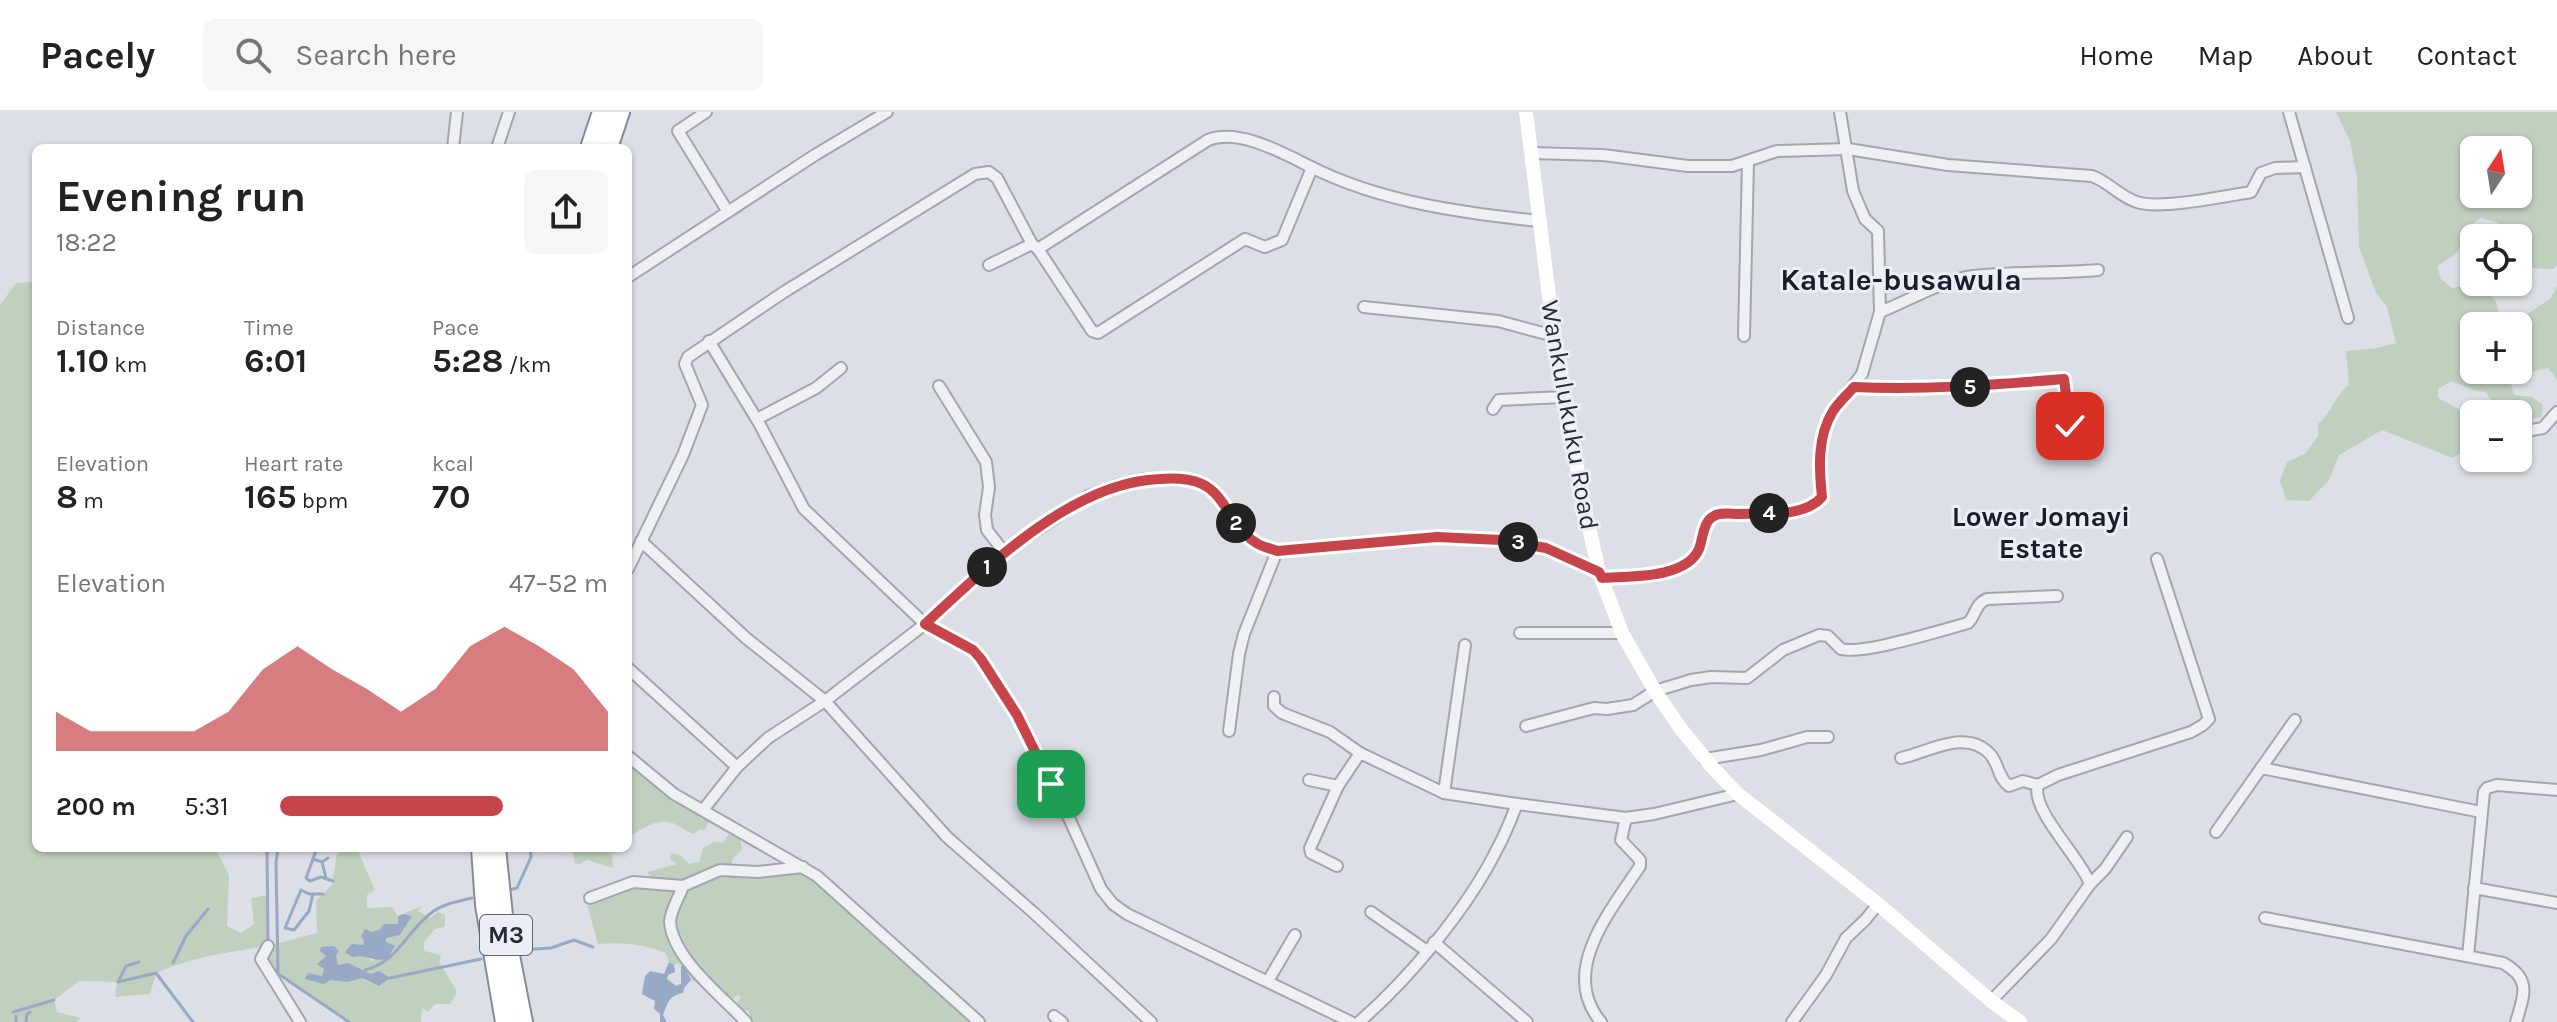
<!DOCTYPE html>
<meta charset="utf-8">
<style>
:root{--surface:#fff;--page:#f6f6f6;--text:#222;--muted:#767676;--line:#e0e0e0;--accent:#c7454a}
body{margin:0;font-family:Karla,sans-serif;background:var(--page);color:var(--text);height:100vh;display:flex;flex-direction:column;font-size:30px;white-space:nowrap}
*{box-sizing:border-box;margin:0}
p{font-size:26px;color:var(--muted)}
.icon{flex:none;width:44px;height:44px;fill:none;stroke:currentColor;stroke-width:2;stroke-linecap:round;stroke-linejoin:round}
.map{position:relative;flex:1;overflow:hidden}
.sheet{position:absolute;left:32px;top:32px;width:600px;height:708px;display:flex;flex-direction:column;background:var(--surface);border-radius:12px;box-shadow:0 2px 6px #0004}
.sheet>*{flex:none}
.needle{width:52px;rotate:12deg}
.tools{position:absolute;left:2460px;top:24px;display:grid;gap:16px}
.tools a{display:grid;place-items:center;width:72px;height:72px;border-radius:12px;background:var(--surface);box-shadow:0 2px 6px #0004;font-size:40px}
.pin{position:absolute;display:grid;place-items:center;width:68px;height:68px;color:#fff;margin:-34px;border-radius:16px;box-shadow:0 4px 12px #0006}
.km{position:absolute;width:40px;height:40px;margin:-20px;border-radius:50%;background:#222;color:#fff;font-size:22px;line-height:40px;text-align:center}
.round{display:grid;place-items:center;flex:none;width:84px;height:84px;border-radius:12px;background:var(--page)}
.headline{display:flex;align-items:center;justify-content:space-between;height:136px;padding:0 24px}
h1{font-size:44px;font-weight:700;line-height:60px}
.figures{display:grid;grid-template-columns:repeat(3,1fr);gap:12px;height:136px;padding:8px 24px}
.figures div{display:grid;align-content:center}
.figures b{font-size:34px;font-weight:700}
.figures small{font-size:22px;font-weight:400}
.figures p{font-size:22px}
.chart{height:224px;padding:16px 24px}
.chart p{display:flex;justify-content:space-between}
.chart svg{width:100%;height:144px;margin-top:8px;fill:var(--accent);opacity:.7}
ul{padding:0 24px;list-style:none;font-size:26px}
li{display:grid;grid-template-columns:128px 96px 1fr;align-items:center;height:60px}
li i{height:20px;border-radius:10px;background:var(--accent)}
header{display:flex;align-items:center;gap:48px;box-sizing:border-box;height:112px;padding:0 40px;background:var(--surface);border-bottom:2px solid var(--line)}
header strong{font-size:38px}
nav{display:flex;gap:44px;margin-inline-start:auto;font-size:28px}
.search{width:560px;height:72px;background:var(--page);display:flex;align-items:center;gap:20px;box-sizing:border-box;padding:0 28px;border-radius:12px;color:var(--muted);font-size:30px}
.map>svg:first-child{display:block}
.green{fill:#c0cfbe;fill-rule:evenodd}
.water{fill:#98a9c5}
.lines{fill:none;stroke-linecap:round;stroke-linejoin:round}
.stream{stroke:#98a9c5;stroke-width:3}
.street-casing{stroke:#a2a6af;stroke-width:14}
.highway-casing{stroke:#848b9b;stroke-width:22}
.street{stroke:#eff0f4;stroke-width:10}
.secondary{stroke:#fff;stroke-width:14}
.highway{stroke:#fff;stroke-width:18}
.route-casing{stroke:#fff;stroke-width:16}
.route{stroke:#c7454a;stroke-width:10}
.labels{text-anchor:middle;stroke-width:6;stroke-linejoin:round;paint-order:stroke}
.shield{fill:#ebeef4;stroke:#626672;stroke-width:2}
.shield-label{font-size:24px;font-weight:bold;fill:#272c3b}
.street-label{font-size:26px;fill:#272c3b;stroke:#ebeef4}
.neighbourhood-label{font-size:28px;font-weight:bold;fill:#191d2c;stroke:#ebeef4}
.quarter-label{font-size:30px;font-weight:bold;fill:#191d2c;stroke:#ebeef4}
</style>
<header>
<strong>Pacely</strong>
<div class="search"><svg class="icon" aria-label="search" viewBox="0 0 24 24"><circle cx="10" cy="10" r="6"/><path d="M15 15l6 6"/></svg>Search here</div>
<nav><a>Home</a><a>Map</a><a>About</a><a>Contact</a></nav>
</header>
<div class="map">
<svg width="2557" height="910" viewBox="0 0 2557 910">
<rect width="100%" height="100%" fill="#dcdfe6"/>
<g class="green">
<path d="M2336,0h221v153l-3,4 -25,-1 -11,-23v-7h-4c-7,-13 -20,-18 -34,-20l-17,13c0,23 -8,23 -26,35l4,13 11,9 30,-6 14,20 5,19 14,1 35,-23 7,-13v94l-9,-12 -22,5 -15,11 3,11 18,2 11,8 -2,12 -23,5v-8h-15l-2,-9 -8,-1 -7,-12 -9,-1 -26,-10 -13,8v9l26,14 10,17v16l-21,13 -71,-28 -43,25 -10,25 -20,21 -23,-1 -6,-19 7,-19 19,-9 12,-17v-12c16,-14 14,-25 31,-39l-3,-34 31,-3 19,-5 -9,-36 -11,-14 -17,-46 -2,-70 -7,-36zM2474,38h44v44h-44zM2474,214h44v44h-44z"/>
<path d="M36,170v566h179l14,27 -2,51 14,7 13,-9 -3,-26 16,-3 1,51 49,-13 -1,-32 16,-16 5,-31 6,-6 15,3 17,39 -8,5v13l25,-1 8,13 -2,4h-14c-11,15 -18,7 -23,31l12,6 13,-19 -1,-5 15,-2 11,-19 -8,-2 19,-8 -4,5 12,7 8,-6 7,3v12l-10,2 -11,13v9l17,4 -2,6 18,31 -7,12h-15l-7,8 -6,-4 -1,14h-72l-69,-47 -12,-11 -1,-18c-39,6 -75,11 -111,27l-6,21 -35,3 2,-15 -38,-1 -25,19 3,12 23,6 -3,4h-77v-717l16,-22zM324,841l14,12 10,-1 23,10 1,10 -10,-6 -14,4 -39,-9 13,3 2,-7 -2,-10 4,-3z"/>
<path d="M628,640l83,64 -6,14h-7l-4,4c-8,-3 -11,-6 -17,-9 -16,-10 -36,4 -49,13z"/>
<path d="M739,721l3,17 -9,8 -3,12c-24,4 -52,13 -75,12l-8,-10 30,-8 -7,-5 1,-6 9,2 9,9 10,-2 4,-14 11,-6 9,1 5,-8z"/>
<polygon points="571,736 624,736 612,742 613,756 587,748 579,752 575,751"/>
<path d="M803,759l11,7 161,144h-223l-4,-12 -11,4 -2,-8 6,-9 -4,-2 -8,8 -13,-3 -2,-12 -21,-7 -13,-18 -6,2 -5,-3 -3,-9c-24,-9 -43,-11 -68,-9l-11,-40 48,-19 50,5 35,-16z"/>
</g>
<g class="water">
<path d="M403,802l9,2 -12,19 -14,3v4l9,4 -8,13c-17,3 -21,-5 -35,-2l-7,-5 7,-8 11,1 1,-4 -3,-5 4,-7 7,3 7,-2 5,-6h14v-8z"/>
<polygon points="334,834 339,839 336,843 338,853 348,851 371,862 379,859 390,866 379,874 362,866 348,870 330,868 324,872 305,867 308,861 322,864 324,857 317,852 326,844 320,839 321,835"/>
<path d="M669,850l5,3 1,7 -7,3 -1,4 9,7 5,-2v-19l5,4 5,11 -7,8 -1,5c-15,3 -15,10 -20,22l4,7h-7v-8l-6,-5 1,-8 -13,-7 3,-18 5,-5 14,3z"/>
</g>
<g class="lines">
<g class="stream">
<polyline points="267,736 268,832"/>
<polyline points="317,736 306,766 310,769 321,765 333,769"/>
<polyline points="313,747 322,750 328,746"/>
<polyline points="322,750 326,766"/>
<polyline points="509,778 517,776 531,745 530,736"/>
<polyline points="313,782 309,799 294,818 285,816 301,778 309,782 323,782"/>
<polyline points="520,838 551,836 574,828 593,835"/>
<polyline points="268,844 268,852 280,863 349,910"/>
<polyline points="139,850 126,854 118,870 156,861 193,910"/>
<polyline points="173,851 186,824 208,797"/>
<path d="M365,858c33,-8 41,-38 66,-57 11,-9 28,-12 41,-15"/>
<polyline points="278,860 276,751 278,736"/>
<polyline points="390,866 481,847"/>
<polyline points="13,900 54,888"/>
<polyline points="16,904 16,910"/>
<polyline points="26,910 27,902 30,900"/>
</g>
<defs>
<g id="street">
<polyline points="706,0 678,19 728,100"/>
<polyline points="1840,0 1853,79 1865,107 1878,119 1880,200"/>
<polyline points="2289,0 2348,206"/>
<polyline points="453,36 457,0"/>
<polyline points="497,36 509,0"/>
<path d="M1531,41l72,2 85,11h44l45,-15 71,-2 100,16 144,11c17,6 28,21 45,26 22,8 89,-6 114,-10l10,-19 14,-5 30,-1"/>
<polyline points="1038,137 1092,219 1098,221 1245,127 1265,135 1282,128 1312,56"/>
<polyline points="989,153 1032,132"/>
<polyline points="628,165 815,43 887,0"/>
<polyline points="1364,195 1498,209 1554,224"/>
<polyline points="1744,224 1748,50"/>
<polyline points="709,229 759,311 804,397 925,512 973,538 981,547 1017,603 1069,706 1101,777 1113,792 1127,802 1351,910"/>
<polyline points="939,274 986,350 989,375 985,403 987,418 1004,440"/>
<path d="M1854,275c71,3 139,-2 210,-8l6,47"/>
<polyline points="1493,297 1499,288 1565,285"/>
<polyline points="757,307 816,276 841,256"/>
<polyline points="2527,319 2543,316 2557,300"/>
<polyline points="641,429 746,526 825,589 947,725 1034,801 1151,910"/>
<path d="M628,457l55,-114 19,-50 -17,-41 3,-7 96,-65 191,-118 14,-2 8,6 35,66 6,5 170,-109c31,-12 75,13 103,27 70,35 151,46 228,54"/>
<path d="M1602,466c27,-2 84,1 97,-29 4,-10 4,-28 15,-33 6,-4 17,-2 24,-2 26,-1 66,4 84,-17l-3,-40 8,-35 8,-13 27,-35 18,-62c28,-11 63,-32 93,-36 41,-5 83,-2 125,-6"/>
<polyline points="1520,521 1622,521"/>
<polyline points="628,556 737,655"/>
<polyline points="1274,585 1274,594 1282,601 1330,620 1360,641"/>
<path d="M1526,614l68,-18 13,1 26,-4 22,-14 36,-11 20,-3 36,1 36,-28 36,-15 9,1 13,13c22,6 101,-19 127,-26 8,-8 7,-19 19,-24l70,-3"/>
<polyline points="1229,619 1239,542 1244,522 1277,439"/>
<polyline points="628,644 674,682 817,764 979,910"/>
<path d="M1901,646c28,-6 65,-30 89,-4 9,10 8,24 19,32l14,-5 15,4"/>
<polyline points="1705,647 1761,638 1807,625 1828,625"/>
<polyline points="2261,656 2481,700"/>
<polyline points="1309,668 1338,674"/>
<polyline points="1444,681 1465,533"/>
<polyline points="703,698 737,655 768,626 825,589 925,512 1004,440 1088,384 1118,373 1144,367 1191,368 1205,373 1218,385 1243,421 1256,432 1277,439 1437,425 1501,428 1546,436 1599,460"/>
<polyline points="2216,720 2295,608"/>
<polyline points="1337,754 1311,741 1310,736 1338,674 1360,641 1444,681 1517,692"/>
<polyline points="2090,772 2105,757 2127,725"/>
<path d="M683,774c-3,10 -13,25 -13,36 3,37 52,74 76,100"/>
<polyline points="2474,776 2557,791"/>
<polyline points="590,786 633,770 683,774 720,758 758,760 803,755"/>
<polyline points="1371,800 1427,839"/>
<path d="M2265,806l238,45c29,16 21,32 13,59"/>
<polyline points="1434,830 1527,910"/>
<polyline points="268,834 261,847 300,910"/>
<polyline points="2468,844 2484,680 2487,676 2497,673 2557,678"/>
<polyline points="1268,869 1295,823"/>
<path d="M1991,889l60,-62 39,-55c-9,-26 -60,-74 -52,-99l20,-10 133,-43 12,-7 6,-6 -52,-160"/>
<polyline points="1054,904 1062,910"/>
<path d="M1359,910c50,-43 109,-114 138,-173 8,-14 14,-30 20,-45l109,14 28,-4 84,-20"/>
<path d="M1601,910c-43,-51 11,-113 39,-156v-6l-19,-20 5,-22"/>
<polyline points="1792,910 1826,863 1846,826 1866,807 1878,792"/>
</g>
<g id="highway">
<polyline points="590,36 602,0"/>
<polyline points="608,36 620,0"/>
<polyline points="481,736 485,793 505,910"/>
<polyline points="496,736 504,813 523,910"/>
</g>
</defs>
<use href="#street" class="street-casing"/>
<use href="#highway" class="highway-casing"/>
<use href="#street" class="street"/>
<polyline class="secondary" points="1526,0 1554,224 1583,389 1599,460 1622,521 1655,579 1681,617 1713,656 1738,682 1878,792 1991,889 2020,910"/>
<use href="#highway" class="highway"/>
</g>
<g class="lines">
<defs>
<path id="route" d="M1051,672l-34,-69 -36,-56 -8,-9 -48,-26c62,-57 147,-142 235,-145 14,-1 29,-1 42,5 24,11 30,44 53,58 6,5 15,6 22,9l160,-14 64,3 45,8 53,24 3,6c27,-2 84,1 97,-29 4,-10 4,-28 15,-33 6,-4 17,-2 24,-2 26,-1 66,4 84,-17 -3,-29 -5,-60 11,-86 6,-9 14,-16 21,-24 71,3 139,-2 210,-8l6,47"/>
</defs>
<use href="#route" class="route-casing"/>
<use href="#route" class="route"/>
</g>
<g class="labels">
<rect class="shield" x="480" y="803" width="52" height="40" rx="6"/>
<g class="shield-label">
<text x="506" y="831">M3</text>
</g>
<g class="street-label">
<text transform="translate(1570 303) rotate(80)" y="9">Wankulukuku Road</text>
</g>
<g class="neighbourhood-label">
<text x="2041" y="414">Lower Jomayi<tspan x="2041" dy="32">Estate</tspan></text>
</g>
<g class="quarter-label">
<text x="1901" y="178">Katale-busawula</text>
</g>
</g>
</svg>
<div class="tools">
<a><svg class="needle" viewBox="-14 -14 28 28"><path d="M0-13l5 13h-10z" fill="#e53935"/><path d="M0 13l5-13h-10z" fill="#767676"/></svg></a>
<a><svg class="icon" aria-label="locate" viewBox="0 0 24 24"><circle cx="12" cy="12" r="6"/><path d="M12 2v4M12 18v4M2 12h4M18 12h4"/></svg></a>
<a>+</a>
<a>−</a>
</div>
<div class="pin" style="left:1051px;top:672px;background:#1e9e55"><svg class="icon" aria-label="arrive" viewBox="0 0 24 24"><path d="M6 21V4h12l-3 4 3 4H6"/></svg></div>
<div class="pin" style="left:2070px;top:314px;background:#d93025"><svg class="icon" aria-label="check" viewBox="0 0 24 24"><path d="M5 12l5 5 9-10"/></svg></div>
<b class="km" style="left:987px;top:455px">1</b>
<b class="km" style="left:1236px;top:411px">2</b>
<b class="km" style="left:1518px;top:430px">3</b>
<b class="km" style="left:1769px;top:401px">4</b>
<b class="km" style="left:1970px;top:275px">5</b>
<section class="sheet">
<div class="headline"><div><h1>Evening run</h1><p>18:22</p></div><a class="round"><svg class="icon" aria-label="share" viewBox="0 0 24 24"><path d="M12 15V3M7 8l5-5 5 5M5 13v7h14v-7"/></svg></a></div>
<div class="figures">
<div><p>Distance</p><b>1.10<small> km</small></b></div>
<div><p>Time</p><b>6:01</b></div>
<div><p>Pace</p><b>5:28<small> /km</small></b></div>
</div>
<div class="figures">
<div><p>Elevation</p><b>8<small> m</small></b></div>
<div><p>Heart rate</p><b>165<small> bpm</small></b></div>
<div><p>kcal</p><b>70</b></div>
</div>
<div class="chart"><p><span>Elevation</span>47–52 m</p>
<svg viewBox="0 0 160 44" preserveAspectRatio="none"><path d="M0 44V32L10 38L20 38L30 38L40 38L50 32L60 19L70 12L80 19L90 25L100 32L110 25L120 12L130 6L140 12L150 19L160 32V44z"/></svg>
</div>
<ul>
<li><b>200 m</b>5:31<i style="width:68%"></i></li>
</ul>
</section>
</div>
